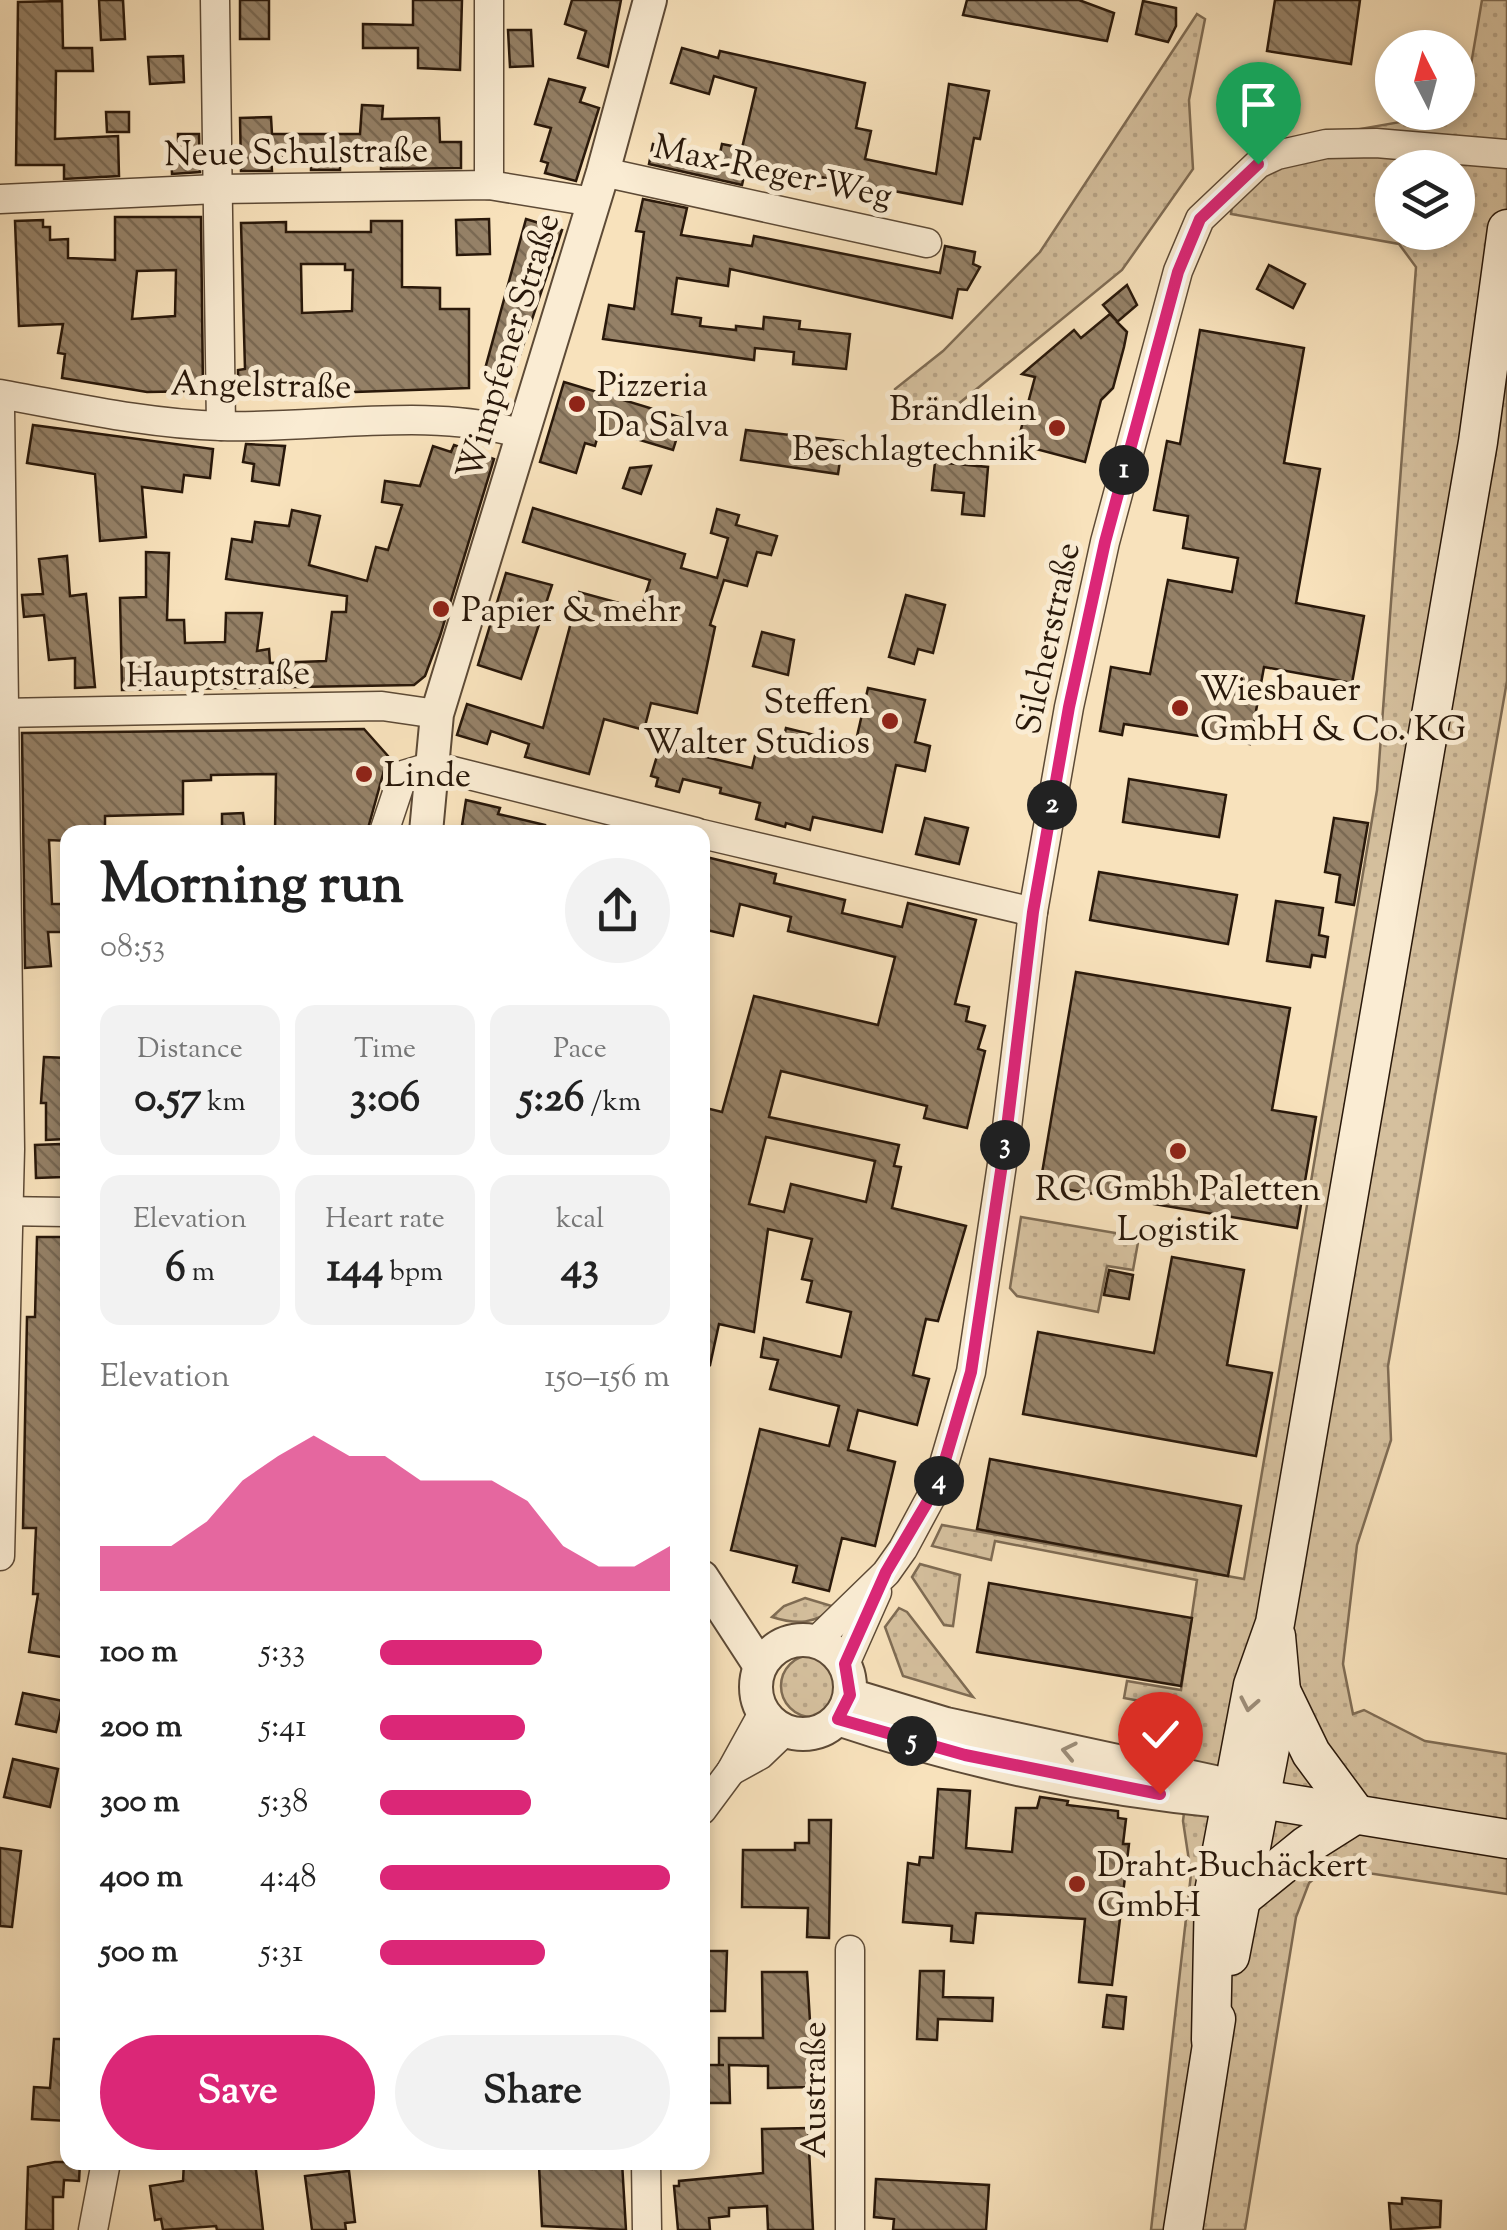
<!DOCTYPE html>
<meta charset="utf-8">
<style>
:root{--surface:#fff;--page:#f2f2f2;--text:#222;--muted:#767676;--accent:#db2777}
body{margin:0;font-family:"Sorts Mill Goudy",serif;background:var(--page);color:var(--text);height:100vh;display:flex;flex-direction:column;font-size:38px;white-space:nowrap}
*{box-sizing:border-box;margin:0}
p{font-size:32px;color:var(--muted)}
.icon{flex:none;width:55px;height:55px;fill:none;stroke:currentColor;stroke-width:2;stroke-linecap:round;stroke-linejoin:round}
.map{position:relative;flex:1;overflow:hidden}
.details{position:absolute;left:60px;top:825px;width:650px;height:1345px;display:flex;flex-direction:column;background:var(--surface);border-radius:20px;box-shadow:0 5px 15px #0003}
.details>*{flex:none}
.needle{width:65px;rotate:354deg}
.buttons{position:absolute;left:1375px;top:30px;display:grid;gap:20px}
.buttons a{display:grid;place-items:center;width:100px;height:100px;border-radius:50%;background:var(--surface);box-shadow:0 5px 15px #0003;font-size:50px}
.pin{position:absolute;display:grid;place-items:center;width:85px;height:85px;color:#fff;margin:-102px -42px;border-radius:50% 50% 50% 0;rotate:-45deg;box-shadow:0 0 10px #0007}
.pin .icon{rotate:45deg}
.km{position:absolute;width:50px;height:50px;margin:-25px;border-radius:50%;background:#222;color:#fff;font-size:28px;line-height:50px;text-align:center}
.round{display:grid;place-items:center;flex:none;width:105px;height:105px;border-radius:52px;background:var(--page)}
.head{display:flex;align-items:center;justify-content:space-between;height:170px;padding:0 40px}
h1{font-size:55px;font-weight:700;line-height:75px}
.figures{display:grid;grid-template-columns:repeat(3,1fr);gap:15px;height:170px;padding:10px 40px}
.figures div{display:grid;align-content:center;border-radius:20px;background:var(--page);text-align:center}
.figures b{font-size:42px;font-weight:700}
.figures small{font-size:28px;font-weight:400}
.figures p{font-size:28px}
.chart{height:280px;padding:20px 40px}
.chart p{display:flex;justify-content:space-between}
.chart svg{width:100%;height:180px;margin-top:10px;fill:var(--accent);opacity:.7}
.action{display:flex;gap:20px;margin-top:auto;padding:20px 40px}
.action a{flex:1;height:115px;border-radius:60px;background:var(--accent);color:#fff;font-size:40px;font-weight:700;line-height:115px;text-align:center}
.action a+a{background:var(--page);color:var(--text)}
ul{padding:0 40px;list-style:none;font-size:32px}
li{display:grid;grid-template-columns:160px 120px 1fr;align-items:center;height:75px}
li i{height:25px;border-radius:12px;background:var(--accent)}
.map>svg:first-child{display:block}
.grass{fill:url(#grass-dots);stroke:#7f6c54;stroke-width:2.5;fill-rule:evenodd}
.building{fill:url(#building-back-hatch);stroke:#29180a;stroke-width:2.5;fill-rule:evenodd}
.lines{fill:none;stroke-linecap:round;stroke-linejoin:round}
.minor-casing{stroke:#5d4a36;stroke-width:31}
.tertiary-casing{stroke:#5d4a36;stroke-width:36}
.secondary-casing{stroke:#29180a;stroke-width:41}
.minor{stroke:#faecd3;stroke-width:28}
.tertiary{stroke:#faecd3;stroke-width:32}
.secondary{stroke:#faecd3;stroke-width:38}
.oneway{stroke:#9c8d79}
.route-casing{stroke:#fff;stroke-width:20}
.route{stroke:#db2777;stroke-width:12}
.poi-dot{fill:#8f2418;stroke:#faecd3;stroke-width:4}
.labels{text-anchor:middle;stroke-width:10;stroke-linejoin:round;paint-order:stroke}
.street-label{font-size:35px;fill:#29180a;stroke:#faecd3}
.poi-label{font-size:35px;fill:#29180a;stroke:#faecd3;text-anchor:start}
</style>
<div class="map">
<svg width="1507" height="2230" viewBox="0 0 1507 2230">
<defs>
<pattern id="grass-dots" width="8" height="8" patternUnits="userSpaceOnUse" patternTransform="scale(2.5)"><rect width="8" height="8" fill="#d5c09e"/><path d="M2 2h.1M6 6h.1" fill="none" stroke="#b7a487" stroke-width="1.8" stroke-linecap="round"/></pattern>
<pattern id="building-back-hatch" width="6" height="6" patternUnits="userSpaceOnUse" patternTransform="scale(2.5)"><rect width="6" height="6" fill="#958167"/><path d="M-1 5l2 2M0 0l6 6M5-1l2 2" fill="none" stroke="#7a6953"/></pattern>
</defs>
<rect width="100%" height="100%" fill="#f8e2bc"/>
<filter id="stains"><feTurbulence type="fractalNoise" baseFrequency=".002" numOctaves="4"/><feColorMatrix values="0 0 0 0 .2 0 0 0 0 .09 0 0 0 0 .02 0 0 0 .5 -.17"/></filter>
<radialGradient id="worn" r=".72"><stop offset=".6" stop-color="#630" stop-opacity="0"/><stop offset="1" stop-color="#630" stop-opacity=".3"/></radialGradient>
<g class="grass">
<path d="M1482,0h25v681l-119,685 3,74 -34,105 -14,119 10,50 11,-4 61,31 82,13v140l-179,-27 -19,16 -13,34 -51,313h-94l40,-356 -8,-53 11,-91 -24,2 -8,-27 -38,-7 3,-17 54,9 16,-110 -202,-39 -4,19 -59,-14 10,-21 302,54 133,-789 39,-523 -17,-23 -168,-30 6,-47 31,-22 190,-33 8,-18zM1392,168h66v64h-66z"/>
<polygon points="1197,14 1205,19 1189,100 1193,169 1122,270 957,405 895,420 895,389 943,351 1040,252"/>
<polygon points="1021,1217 1139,1237 1133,1270 1107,1266 1098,1312 1017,1296 1010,1288"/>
<polygon points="920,1564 960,1575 953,1626 944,1625 912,1577"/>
<path d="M805,1598l30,9c-20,17 -38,18 -63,10l12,-11z"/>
<polygon points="899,1608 907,1612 973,1697 903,1676 885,1627"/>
<circle cx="812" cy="1686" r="31"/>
</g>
<g class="building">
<polygon points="99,0 123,0 125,39 101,40"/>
<rect x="240" y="0" width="29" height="39"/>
<polygon points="413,0 462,0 460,70 418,68 418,48 363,48 363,24 413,25"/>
<polygon points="572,0 621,0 608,67 578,58 586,31 565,24"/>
<polygon points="967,0 1079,0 1114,13 1107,41 963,15"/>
<polygon points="1275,0 1360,0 1351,64 1267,51"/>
<polygon points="62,1 63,48 92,48 93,71 56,71 55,139 118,136 119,176 64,179 64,165 16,165 18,2"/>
<polygon points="1143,1 1176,8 1176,26 1168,42 1136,34"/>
<polygon points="508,30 531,30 533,66 510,67"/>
<polygon points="682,48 718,58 720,51 865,83 856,128 871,131 865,159 936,174 949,84 989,91 980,139 974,138 962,204 747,163 742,185 649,164 653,144 719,158 722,144 742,148 756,88 714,76 709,94 671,83"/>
<polygon points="183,56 184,82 150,84 148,57"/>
<polygon points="549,79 585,88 580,102 599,108 576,181 545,173 548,163 541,161 551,128 535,124"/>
<polygon points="362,105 383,106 382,119 439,118 440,142 461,142 461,168 381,169 381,161 340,161 340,170 311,170 311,155 271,156 272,171 241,171 240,118 271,117 272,134 360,134"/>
<polygon points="106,112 129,112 129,132 107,132"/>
<polygon points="178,134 199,134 200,172 172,174 171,148 178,148"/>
<polygon points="643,199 687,208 681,235 752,246 754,236 940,273 945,246 975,252 973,264 980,267 967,290 958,289 952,318 730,269 728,286 677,278 672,314 701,318 700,326 736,330 736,326 763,329 764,317 800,321 799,329 850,334 846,369 793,364 794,352 755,348 754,360 603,339 609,305 634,309 644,232 636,231"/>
<path d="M115,217h86l2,174 -56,1 -85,-14 3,-24 -7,-1 5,-29 -44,2 -4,-105 28,-1v7h7v13l18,-1v19l47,2zM176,270l-1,46 -43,3 5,-48z"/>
<polygon points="489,219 490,254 457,255 456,220"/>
<polygon points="526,219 562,230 512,379 485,369"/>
<path d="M371,221h31v66l38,1v21h29v79l-231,8v-26l7,-1 -4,-146 45,-1v10h85zM301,264h44v6h8l-1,41 -50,2z"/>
<polygon points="1269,265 1305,284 1293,308 1257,289"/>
<polygon points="1127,285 1137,305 1117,322 1127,332 1124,347 1113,388 1101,400 1085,462 1017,444 1035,377 1022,374 1074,330 1081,338 1110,314 1117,321 1103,305"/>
<polygon points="1200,330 1304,348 1284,463 1320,469 1296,603 1364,616 1352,683 1264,667 1250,744 1124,724 1122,735 1100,731 1111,667 1150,674 1168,580 1232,592 1238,558 1183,548 1188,516 1154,510 1167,441 1180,444"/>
<polygon points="564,382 683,418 673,450 600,428 595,446 585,443 576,473 540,462"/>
<polygon points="33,425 213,449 210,478 184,475 182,492 142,487 146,537 100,541 95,474 27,463"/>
<polygon points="746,430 843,441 838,474 741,460"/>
<polygon points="246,444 285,446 279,485 252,481 254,464 243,462"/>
<polygon points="454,445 494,459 440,636 425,676 414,685 122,690 120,598 146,597 146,552 169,553 167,620 184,620 185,643 225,642 226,613 262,613 257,651 269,649 270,663 326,661 332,612 346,612 347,596 226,579 232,539 252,542 255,522 289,526 292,510 320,516 309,565 367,581 376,547 388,550 402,505 382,502 385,481 420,486 433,446 451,452"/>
<polygon points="935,462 988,467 984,516 962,514 964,493 932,490"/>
<polygon points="651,466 641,494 623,488 630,468"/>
<polygon points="533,508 685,554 681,568 717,578 728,538 711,533 717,509 739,515 736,525 777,536 771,555 757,552 747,586 724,580 710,625 715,627 697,713 651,703 644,730 604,719 589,774 525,757 529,744 491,731 487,744 457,735 467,704 543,728 579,592 641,609 650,580 523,542"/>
<polygon points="67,556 70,596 86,594 95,687 75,688 75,658 49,660 44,615 24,617 22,595 43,594 39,559"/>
<polygon points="506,573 552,585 521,679 478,665"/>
<polygon points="906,595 945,605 933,653 918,649 914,664 889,657"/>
<polygon points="762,632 794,640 788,675 753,666"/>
<polygon points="868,688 925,700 915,742 930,746 925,771 896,765 882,832 813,817 810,830 786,823 785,827 756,819 760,803 720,793 721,788 683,779 679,792 656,786 658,778 651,776 660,746 752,768 760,735 783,740 786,728 855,745"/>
<polygon points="364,729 388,756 367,832 275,832 276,774 211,775 211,780 183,781 183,814 105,816 105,832 68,832 68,841 49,840 52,904 68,904 68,932 48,932 51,966 25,968 22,733"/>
<polygon points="1129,779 1226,795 1219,837 1123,822"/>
<polygon points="466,800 500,808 498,814 545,825 544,832 461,832"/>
<polygon points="243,813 245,832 222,832 222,814"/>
<polygon points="925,818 968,828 959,864 916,854"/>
<polygon points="1334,818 1368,823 1354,905 1336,902 1340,875 1325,872"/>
<path d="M702,856l74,18 -2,9 71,17 -3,13 60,14 6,-24 68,17 -21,84 14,3 -3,14 19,5 -7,23 7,2 -18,77 -43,-10 3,-12 -146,-35 -12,46 130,28 -5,21 7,1 -9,41 74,18 -28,95 -12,-2 -13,56 16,4 -12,46 -59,-15 -10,40 47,12 -20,84 -33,-8 -13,53 -36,-9 4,-16 -66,-16 29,-121 69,17 10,-40 -69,-17 8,-29 -17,-3 3,-19 77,19 10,-45 -44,-10 5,-21 -10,-2 10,-40 -44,-10 -14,103 -35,-8 -9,41 -8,-1v-257l20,5 32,-116 124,29 17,-68 -107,-26 3,-14 -51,-13 -7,32 -31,-7zM766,1137l109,24 -9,41 -75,-18 -7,28 -35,-8z"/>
<polygon points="1099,872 1237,895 1228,944 1090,920"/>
<polygon points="1276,901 1323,908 1319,935 1328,937 1325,957 1312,955 1310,967 1267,961"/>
<polygon points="1076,972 1290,1008 1272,1110 1316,1117 1297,1228 1040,1185"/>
<polygon points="44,1057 68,1058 65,1139 46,1140 46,1103 41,1103"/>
<polygon points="61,1144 63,1177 36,1178 35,1145"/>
<polygon points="37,1237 66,1237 68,1658 29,1652 38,1594 33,1594 36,1528 23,1528 27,1317 35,1317"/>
<polygon points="1172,1257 1244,1270 1227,1365 1272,1373 1256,1456 1023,1414 1038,1332 1154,1353"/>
<polygon points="1109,1270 1133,1275 1129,1299 1104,1295"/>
<polygon points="990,1459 1241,1506 1228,1576 977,1529"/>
<polygon points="989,1583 1192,1618 1181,1686 977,1652"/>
<polygon points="23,1693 63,1701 56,1732 16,1724"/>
<polygon points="13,1759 58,1769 50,1807 4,1797"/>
<polygon points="938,1789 970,1791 966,1848 1012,1852 1016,1808 1037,1808 1040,1797 1068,1801 1067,1805 1118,1811 1118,1818 1126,1819 1123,1844 1129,1844 1112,1985 1079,1982 1085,1919 976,1913 973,1943 951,1941 952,1926 903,1922 908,1863 919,1865 920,1857 933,1858"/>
<polygon points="809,1820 831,1820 829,1938 807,1937 808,1908 742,1907 743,1850 795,1850 795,1843 809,1843"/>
<polygon points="0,1848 21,1851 12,1927 0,1926"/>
<polygon points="706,1951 727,1951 725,2011 702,2011"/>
<polygon points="920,1971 944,1971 943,1997 993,1998 992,2021 938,2019 937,2040 917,2039"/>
<polygon points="762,1972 807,1972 814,2087 768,2088 768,2066 729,2065 730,2103 702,2103 702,2065 724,2065 719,2065 719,2038 763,2038"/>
<polygon points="1107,1995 1126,1997 1123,2029 1103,2027"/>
<polygon points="54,2039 68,2039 68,2121 32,2119 34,2087 50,2088"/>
<polygon points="808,2128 813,2230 768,2230 767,2206 729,2208 729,2216 709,2218 710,2230 678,2230 674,2186 679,2186 679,2181 763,2173 762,2129"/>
<polygon points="55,2162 80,2162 79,2181 64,2180 63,2197 53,2197 53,2230 26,2230 28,2167"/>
<polygon points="184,2162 255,2162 263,2230 217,2230 216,2226 163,2230 161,2219 155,2220 150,2186 183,2181"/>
<polygon points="592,2162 622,2162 626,2230 542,2226 539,2166 592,2169"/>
<polygon points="349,2171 355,2222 345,2223 346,2230 312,2230 305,2176"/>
<polygon points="876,2179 989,2185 986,2230 893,2230 894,2219 874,2217"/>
<polygon points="1402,2198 1441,2201 1440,2227 1391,2230 1389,2203 1402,2204"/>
</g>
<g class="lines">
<defs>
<g id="minor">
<polyline points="215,0 221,426"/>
<polyline points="603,172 927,243"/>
<polyline points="489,185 489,0"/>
<polyline points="0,199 217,189 489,185 593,202"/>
<path d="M0,394c73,13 147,30 221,32 92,3 214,-20 300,8"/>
<polyline points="0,409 10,1149 0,1556"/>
<polyline points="0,713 382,706 437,714"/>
<polyline points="384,832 403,775 433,766 696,832"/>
<polyline points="702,834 1033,912"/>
<polyline points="0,1211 68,1212"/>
<polyline points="816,1641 886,1573 903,1549 938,1484 971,1372 1005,1144 1033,912 1069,707 1105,542 1178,271 1200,219 1258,164 1277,155 1326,144 1376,143 1507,154"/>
<polyline points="845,1664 877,1592"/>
<polyline points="731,1771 760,1755 785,1731"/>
<polyline points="702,1810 731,1771 763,1713"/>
<polyline points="850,1950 850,2230"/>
<polyline points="646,2162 647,2230"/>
<polyline points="93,2230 106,2162"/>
</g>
<g id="tertiary">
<polyline points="426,832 437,714 603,172 650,0"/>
<polyline points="702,1577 760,1666"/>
<circle cx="803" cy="1687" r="47"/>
<polyline points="850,1695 946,1724 1219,1783"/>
<path d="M838,1719c125,42 261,71 392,83"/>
</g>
<g id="secondary">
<polyline points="1281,1691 1311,1753 1356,1814"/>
<polyline points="1240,1789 1261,1799 1507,1839"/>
<polyline points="1243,1897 1307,1845 1356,1814"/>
<polyline points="1230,1956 1281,1691 1276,1636"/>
<polyline points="1211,2040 1214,1892 1253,1685 1275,1623 1478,442 1507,229"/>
<polyline points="1183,2230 1216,2019"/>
</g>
</defs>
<use href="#minor" class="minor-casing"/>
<use href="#tertiary" class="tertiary-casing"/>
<use href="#secondary" class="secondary-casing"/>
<use href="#minor" class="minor"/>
<use href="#tertiary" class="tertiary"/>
<use href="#secondary" class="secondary"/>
</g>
<defs><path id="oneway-chevron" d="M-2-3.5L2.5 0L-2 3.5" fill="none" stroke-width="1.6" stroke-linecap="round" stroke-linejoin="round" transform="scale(2.5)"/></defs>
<g class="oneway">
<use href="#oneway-chevron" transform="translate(1249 1704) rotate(101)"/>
<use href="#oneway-chevron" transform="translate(1069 1751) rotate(-168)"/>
</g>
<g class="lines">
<defs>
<polyline id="route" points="1160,1794 965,1755 838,1719 850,1695 845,1664 886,1572 938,1484 971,1372 1005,1144 1033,912 1069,707 1105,542 1178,272 1200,219 1258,164"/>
</defs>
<use href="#route" class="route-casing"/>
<use href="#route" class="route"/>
</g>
<g class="poi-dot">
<circle cx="577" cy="404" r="10"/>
<circle cx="1057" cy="428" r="10"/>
<circle cx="441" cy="609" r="10"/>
<circle cx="1180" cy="708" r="10"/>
<circle cx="890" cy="721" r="10"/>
<circle cx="364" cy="774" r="10"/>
<circle cx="1178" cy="1151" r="10"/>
<circle cx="1077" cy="1884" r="10"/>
</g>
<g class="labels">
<g class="street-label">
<text transform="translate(296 151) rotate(-1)" y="12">Neue Schulstraße</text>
<text transform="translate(773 170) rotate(12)" y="12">Max-Reger-Weg</text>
<text transform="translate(507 346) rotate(-73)" y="12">Wimpfener Straße</text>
<text transform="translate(261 384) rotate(1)" y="12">Angelstraße</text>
<text transform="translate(1047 638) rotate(-78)" y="12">Silcherstraße</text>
<text transform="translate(218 673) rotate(-1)" y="12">Hauptstraße</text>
<text transform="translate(813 2090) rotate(-90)" y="12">Austraße</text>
</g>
<g class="poi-label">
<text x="597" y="396">Pizzeria<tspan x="597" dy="40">Da Salva</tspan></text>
<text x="1037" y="420" text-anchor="end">Brändlein<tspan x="1037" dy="40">Beschlagtechnik</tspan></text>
<text x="461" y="621">Papier &amp; mehr</text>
<text x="1200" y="700">Wiesbauer<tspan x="1200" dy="40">GmbH &amp; Co. KG</tspan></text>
<text x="870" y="713" text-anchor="end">Steffen<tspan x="870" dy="40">Walter Studios</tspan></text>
<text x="384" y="786">Linde</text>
<text x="1178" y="1200" text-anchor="middle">RC Gmbh Paletten<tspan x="1178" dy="40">Logistik</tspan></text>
<text x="1097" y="1876">Draht-Buchäckert<tspan x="1097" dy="40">GmbH</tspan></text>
</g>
</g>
<rect width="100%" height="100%" filter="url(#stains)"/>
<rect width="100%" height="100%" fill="url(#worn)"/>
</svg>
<div class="buttons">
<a><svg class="needle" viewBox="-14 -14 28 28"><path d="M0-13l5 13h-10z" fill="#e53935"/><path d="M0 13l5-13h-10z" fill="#767676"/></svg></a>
<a><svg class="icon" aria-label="layers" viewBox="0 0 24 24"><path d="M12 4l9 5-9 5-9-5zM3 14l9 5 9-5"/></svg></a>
</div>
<div class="pin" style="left:1258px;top:164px;background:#1e9e55"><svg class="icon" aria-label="arrive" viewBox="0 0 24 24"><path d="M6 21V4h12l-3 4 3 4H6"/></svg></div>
<div class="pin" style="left:1160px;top:1794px;background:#d93025"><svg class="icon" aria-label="check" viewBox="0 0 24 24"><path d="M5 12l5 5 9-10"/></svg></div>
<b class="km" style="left:1124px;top:470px">1</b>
<b class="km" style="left:1052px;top:805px">2</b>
<b class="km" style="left:1005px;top:1145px">3</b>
<b class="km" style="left:939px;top:1481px">4</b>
<b class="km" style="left:912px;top:1741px">5</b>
<section class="details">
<div class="head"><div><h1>Morning run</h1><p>08:53</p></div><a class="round"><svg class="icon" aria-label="share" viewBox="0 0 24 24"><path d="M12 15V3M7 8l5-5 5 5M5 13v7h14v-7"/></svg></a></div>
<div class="figures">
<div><p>Distance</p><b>0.57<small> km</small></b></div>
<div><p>Time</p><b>3:06</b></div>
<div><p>Pace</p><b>5:26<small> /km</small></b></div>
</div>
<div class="figures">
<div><p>Elevation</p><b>6<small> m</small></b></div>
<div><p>Heart rate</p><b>144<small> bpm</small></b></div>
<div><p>kcal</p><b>43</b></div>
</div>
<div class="chart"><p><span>Elevation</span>150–156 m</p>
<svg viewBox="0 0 160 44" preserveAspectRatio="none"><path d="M0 44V33L10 33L20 33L30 27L40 17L50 11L60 6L70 11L80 11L90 17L100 17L110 17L120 22L130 33L140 38L150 38L160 33V44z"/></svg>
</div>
<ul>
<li><b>100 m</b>5:33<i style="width:56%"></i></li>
<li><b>200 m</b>5:41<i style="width:50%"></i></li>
<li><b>300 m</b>5:38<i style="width:52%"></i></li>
<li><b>400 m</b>4:48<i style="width:100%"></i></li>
<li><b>500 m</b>5:31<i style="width:57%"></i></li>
</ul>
<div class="action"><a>Save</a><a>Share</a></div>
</section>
</div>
